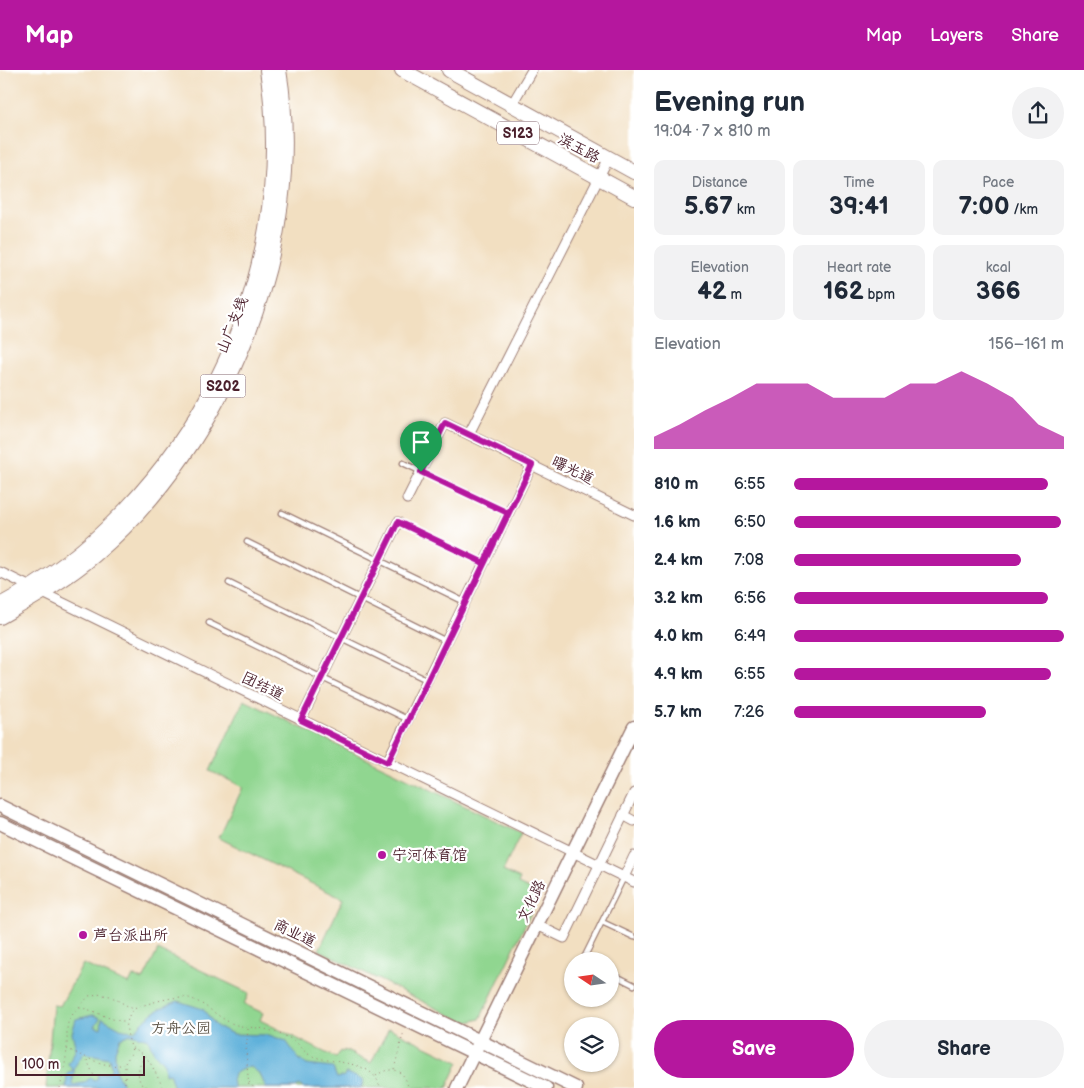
<!DOCTYPE html>
<meta charset="utf-8">
<style>
:root{--surface:#fff;--page:#f2f2f3;--text:#1f2937;--muted:#747a83;--accent:#b5179e}
body{margin:0;font-family:"Balsamiq Sans","LXGW WenKai TC",sans-serif;background:var(--page);color:var(--text);height:100vh;display:flex;flex-direction:column;font-size:19px;white-space:nowrap}
*{box-sizing:border-box;margin:0}
p{font-size:16px;color:var(--muted)}
.icon{flex:none;width:28px;height:28px;fill:none;stroke:currentColor;stroke-width:2;stroke-linecap:round;stroke-linejoin:round}
.map{position:relative;flex:1;overflow:hidden}
.panel{display:flex;flex-direction:column;background:var(--surface);width:450px}
.panel>*{flex:none}
.needle{width:32px;rotate:283deg}
.buttons{position:absolute;left:564px;top:882px;display:grid;gap:10px}
.buttons a{display:grid;place-items:center;width:55px;height:55px;border-radius:50%;background:var(--surface);box-shadow:0 1px 4px #0004;font-size:25px}
.scale{position:absolute;left:15px;bottom:12px;width:130px;box-sizing:border-box;padding-left:5px;border:2px solid #4a1f2b;border-top:0;font-size:14px;line-height:18px;white-space:nowrap;color:#4a1f2b;-webkit-text-stroke:4px #fff;paint-order:stroke}
.pin{position:absolute;display:grid;place-items:center;width:42px;height:42px;color:#fff;margin:-51px -21px;border-radius:50% 50% 50% 0;rotate:-45deg;box-shadow:0 0 5px #0007}
.pin .icon{rotate:45deg}
.round{display:grid;place-items:center;flex:none;width:52px;height:52px;border-radius:26px;background:var(--page)}
.overview{display:flex;align-items:center;justify-content:space-between;height:85px;padding:0 20px}
h1{font-size:28px;font-weight:800;line-height:38px}
.stats{display:grid;grid-template-columns:repeat(3,1fr);gap:8px;height:85px;padding:5px 20px}
.stats div{display:grid;align-content:center;border-radius:10px;background:var(--page);text-align:center}
.stats b{font-size:25px;font-weight:800}
.stats small{font-size:14px;font-weight:400}
.stats p{font-size:14px}
.chart{height:140px;padding:10px 20px}
.chart p{display:flex;justify-content:space-between}
.chart svg{width:100%;height:90px;margin-top:5px;fill:var(--accent);opacity:.7}
.action{display:flex;gap:10px;margin-top:auto;padding:10px 20px}
.action a{flex:1;height:58px;border-radius:30px;background:var(--accent);color:#fff;font-size:20px;font-weight:800;line-height:58px;text-align:center}
.action a+a{background:var(--page);color:var(--text)}
ul{padding:0 20px;list-style:none;font-size:16px}
li{display:grid;grid-template-columns:80px 60px 1fr;align-items:center;height:38px}
li i{height:12px;border-radius:6px;background:var(--accent)}
header{display:flex;align-items:center;gap:30px;box-sizing:border-box;height:70px;padding:0 25px;background:var(--accent);color:#fff}
header strong{font-size:24px}
nav{display:flex;gap:28px;margin-inline-start:auto;font-size:18px}
main{display:flex;flex:1;min-height:0}
.map>svg:first-child{display:block}
.green{fill:#90d690;stroke:#6d7a5e}
.water{fill:#5fb1da;stroke:#546882;fill-rule:evenodd}
.lines{fill:none;stroke-linecap:round;stroke-linejoin:round}
.lane-casing{stroke:#9e7f76;stroke-width:7}
.street-casing{stroke:#9e7f76;stroke-width:11}
.secondary-casing{stroke:#9e7f76;stroke-width:15}
.primary-casing{stroke:#9e7f76;stroke-width:16}
.path{stroke:#9e7f76;stroke-width:1;stroke-dasharray:1 4;stroke-linecap:butt}
.lane{stroke:#fff;stroke-width:4.5}
.street{stroke:#fff;stroke-width:9}
.secondary{stroke:#fff;stroke-width:12}
.primary{stroke:#fff;stroke-width:14}
.route-casing{stroke:#fff;stroke-width:10}
.route{stroke:#b5179e;stroke-width:6}
.poi-dot{fill:#b5179e;stroke:#fff;stroke-width:2}
.labels{text-anchor:middle;stroke-width:4.5;stroke-linejoin:round;paint-order:stroke}
.shield{fill:#fff;stroke:#80626b;stroke-width:1}
.shield-label{font-size:14px;font-weight:bold;fill:#4a1f2b}
.street-label{font-size:15px;fill:#4a1f2b;stroke:#fff}
.poi-label{font-size:15px;fill:#4a1f2b;stroke:#fff;text-anchor:start}
.park-label{font-size:15px;fill:#5f5649;stroke:#fff}
</style>
<header>
<strong>Map</strong>
<nav><a>Map</a><a>Layers</a><a>Share</a></nav>
</header>
<main>
<div class="map">
<svg width="634" height="1018" viewBox="0 0 634 1018">
<rect width="100%" height="100%" fill="#fff"/>
<filter id="ink" filterUnits="userSpaceOnUse"><feTurbulence type="fractalNoise" baseFrequency=".02" numOctaves="2"/><feDisplacementMap in="SourceGraphic" scale="10" xChannelSelector="R" yChannelSelector="G"/><feConvolveMatrix kernelMatrix="1 2 1 2 8 2 1 2 1" color-interpolation-filters="sRGB"/></filter>
<filter id="wash" filterUnits="userSpaceOnUse"><feTurbulence type="fractalNoise" baseFrequency=".0096" numOctaves="4" result="noise"/><feDisplacementMap in="SourceGraphic" scale="20" xChannelSelector="R" yChannelSelector="G"/><feGaussianBlur stdDeviation="1.12" result="paint"/><feColorMatrix in="noise" values="0 0 0 0 0 0 0 0 0 0 0 0 0 0 0 0 0 1.4 0 .05"/><feComposite in="paint" operator="in"/></filter>
<g filter="url(#wash)">
<rect width="100%" height="100%" fill="#f2dfc1"/>
<g class="green">
<polygon points="244,630 521,763 503,801 520,809 518,814 540,824 480,949 469,952 460,950 319,880 343,829 219,768 243,717 210,701"/>
<polygon points="158,880 249,923 244,934 263,943 260,950 336,988 340,981 343,982 344,980 371,993 389,958 459,992 447,1018 46,1018 53,935 60,936 83,894 129,914 133,906 143,910"/>
</g>
<path class="water" d="M178,931l25,8 13,17 17,8 36,1 17,6 13,18 8,6 26,3 4,10 7,-2 2,-3 18,7 -3,8h-57l-5,-3 -5,3h-28l-6,-14 -9,-7 -7,1 -10,6 -2,7 3,7h-61l-5,-15 -4,1 -1,-10 -11,-13 -5,-12 -17,-5 -11,4 -5,13 1,22 7,10 -7,5h-50l1,-14 6,-4 -5,-6 8,-15 -4,-16 4,-14 17,-4 7,3 -5,8 6,2 1,-10 22,12 11,1c12,-16 24,-23 43,-30zM84,983l25,5 3,10 -4,4 -11,3 1,3 -5,3 -2,-3 -8,5 -11,2 3,-19z"/>
</g>
<g filter="url(#ink)">
<g class="lines">
<defs>
<g id="lane">
<polyline points="403,393 508,443"/>
<polyline points="282,443 465,532"/>
<polyline points="398,452 484,493"/>
<polyline points="247,472 446,571"/>
<polyline points="229,513 427,610"/>
<polyline points="209,553 407,649"/>
<polyline points="602,852 634,867"/>
<polyline points="586,891 583,890 624,807"/>
<polyline points="610,903 634,915"/>
</g>
<g id="street">
<polyline points="512,34 532,0"/>
<polyline points="469,364 609,88"/>
<polyline points="407,429 445,353 634,445"/>
<polyline points="0,502 634,812"/>
<polyline points="301,650 398,452"/>
<polyline points="387,692 532,395"/>
<polyline points="623,745 634,751"/>
<polyline points="624,807 634,786"/>
<polyline points="537,855 564,868 634,723"/>
</g>
<g id="secondary">
<polyline points="0,736 576,1018"/>
<polyline points="0,753 546,1018"/>
<polyline points="457,1018 634,657"/>
</g>
<g id="primary">
<polyline points="402,0 634,127"/>
<polyline points="449,0 634,102"/>
<path d="M0,535c188,-99 301,-325 267,-535"/>
<path d="M0,547c33,-19 66,-37 95,-62 132,-113 213,-312 184,-485"/>
</g>
</defs>
<use href="#lane" class="lane-casing"/>
<use href="#street" class="street-casing"/>
<use href="#secondary" class="secondary-casing"/>
<use href="#primary" class="primary-casing"/>
<g class="path">
<polyline points="79,937 89,926 97,924 110,926 133,939"/>
<polyline points="248,959 246,982 249,1018"/>
<path d="M132,978c19,6 22,26 32,40"/>
<path d="M67,979c16,6 39,21 57,15"/>
<path d="M145,986c-6,9 -9,18 -4,28l8,4"/>
<polyline points="87,990 94,1006"/>
<polyline points="394,999 404,961"/>
<path d="M376,1006c13,-11 30,-7 32,12"/>
<polyline points="249,1012 254,1018"/>
<path d="M60,1018c3,-13 6,-27 7,-40 1,-19 -4,-26 12,-40 17,1 30,14 48,13"/>
<path d="M125,1018v-25l7,-11c-2,-12 -8,-21 -4,-33 1,-4 3,-8 6,-10 10,-5 45,-15 55,-11 16,5 27,18 42,25 14,6 27,3 41,8 8,3 20,7 27,14 4,4 5,7 11,10 21,10 64,3 70,33"/>
</g>
<use href="#lane" class="lane"/>
<use href="#street" class="street"/>
<use href="#secondary" class="secondary"/>
<use href="#primary" class="primary"/>
</g>
</g>
<g class="lines" filter="url(#ink)">
<defs>
<path id="route" d="M421,402l87,41 -24,50 -86,-41 -97,198 87,42c48,-99 96,-198 144,-297l-87,-42 -24,49"/>
</defs>
<use href="#route" class="route-casing"/>
<use href="#route" class="route"/>
</g>
<g class="poi-dot">
<circle cx="382" cy="785" r="5"/>
<circle cx="83" cy="865" r="5"/>
</g>
<g class="labels">
<g class="shield">
<rect x="497" y="51.5" width="42" height="23" rx="4"/>
<rect x="200.5" y="304.5" width="45" height="23" rx="4"/>
</g>
<g class="shield-label">
<text x="518" y="68">S123</text>
<text x="223" y="321">S202</text>
</g>
<g class="street-label">
<text transform="translate(579 78) rotate(29)" y="5">滨玉路</text>
<text transform="translate(232 255) rotate(-68)" y="5">山广支线</text>
<text transform="translate(573 400) rotate(26)" y="5">曙光道</text>
<text transform="translate(263 616) rotate(26)" y="5">团结道</text>
<text transform="translate(531 831) rotate(-64)" y="5">文化路</text>
<text transform="translate(295 863) rotate(26)" y="5">商业道</text>
</g>
<g class="poi-label">
<text x="392" y="790">宁河体育馆</text>
<text x="93" y="870">芦台派出所</text>
</g>
<g class="park-label">
<text x="181" y="963">方舟公园</text>
</g>
</g>
</svg>
<div class="buttons">
<a><svg class="needle" viewBox="-14 -14 28 28"><path d="M0-13l5 13h-10z" fill="#e53935"/><path d="M0 13l5-13h-10z" fill="#747a83"/></svg></a>
<a><svg class="icon" aria-label="layers" viewBox="0 0 24 24"><path d="M12 4l9 5-9 5-9-5zM3 14l9 5 9-5"/></svg></a>
</div>
<div class="scale">100 m</div>
<div class="pin" style="left:421px;top:402px;background:#1e9e55"><svg class="icon" aria-label="arrive" viewBox="0 0 24 24"><path d="M6 21V4h12l-3 4 3 4H6"/></svg></div>
</div>
<section class="panel">
<div class="overview"><div><h1>Evening run</h1><p>19:04 · 7 × 810 m</p></div><a class="round"><svg class="icon" aria-label="share" viewBox="0 0 24 24"><path d="M12 15V3M7 8l5-5 5 5M5 13v7h14v-7"/></svg></a></div>
<div class="stats">
<div><p>Distance</p><b>5.67<small> km</small></b></div>
<div><p>Time</p><b>39:41</b></div>
<div><p>Pace</p><b>7:00<small> /km</small></b></div>
</div>
<div class="stats">
<div><p>Elevation</p><b>42<small> m</small></b></div>
<div><p>Heart rate</p><b>162<small> bpm</small></b></div>
<div><p>kcal</p><b>366</b></div>
</div>
<div class="chart"><p><span>Elevation</span>156–161 m</p>
<svg viewBox="0 0 160 44" preserveAspectRatio="none"><path d="M0 44V38L10 32L20 25L30 19L40 12L50 12L60 12L70 19L80 19L90 19L100 12L110 12L120 6L130 12L140 19L150 32L160 38V44z"/></svg>
</div>
<ul>
<li><b>810 m</b>6:55<i style="width:94%"></i></li>
<li><b>1.6 km</b>6:50<i style="width:99%"></i></li>
<li><b>2.4 km</b>7:08<i style="width:84%"></i></li>
<li><b>3.2 km</b>6:56<i style="width:94%"></i></li>
<li><b>4.0 km</b>6:49<i style="width:100%"></i></li>
<li><b>4.9 km</b>6:55<i style="width:95%"></i></li>
<li><b>5.7 km</b>7:26<i style="width:71%"></i></li>
</ul>
<div class="action"><a>Save</a><a>Share</a></div>
</section>
</main>
